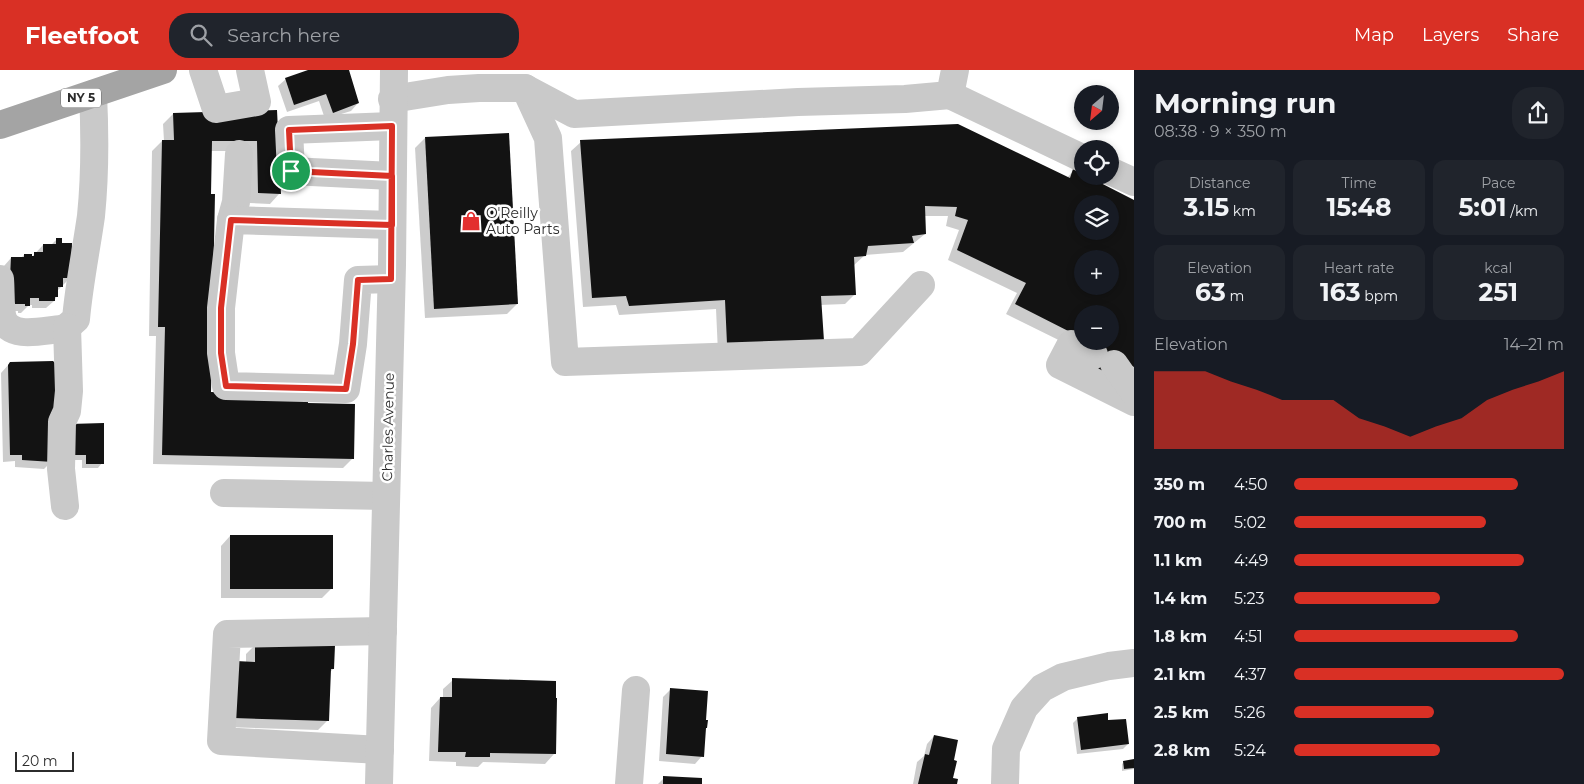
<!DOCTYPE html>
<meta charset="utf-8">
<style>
:root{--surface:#171b24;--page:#20242c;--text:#f1f3f6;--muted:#9ea1a6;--accent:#d93025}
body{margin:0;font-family:Montserrat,sans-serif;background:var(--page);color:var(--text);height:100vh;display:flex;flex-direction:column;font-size:19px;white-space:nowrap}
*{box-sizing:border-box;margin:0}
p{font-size:16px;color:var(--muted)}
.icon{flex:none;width:28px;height:28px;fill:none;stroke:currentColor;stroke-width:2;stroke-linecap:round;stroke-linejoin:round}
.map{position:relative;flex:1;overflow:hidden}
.side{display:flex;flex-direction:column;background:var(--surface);width:450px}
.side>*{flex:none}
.needle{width:32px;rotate:208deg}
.fabs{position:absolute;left:1074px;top:15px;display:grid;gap:10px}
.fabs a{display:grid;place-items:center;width:45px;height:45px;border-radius:50%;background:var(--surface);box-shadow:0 2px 8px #0003;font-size:25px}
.scale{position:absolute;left:15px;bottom:12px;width:59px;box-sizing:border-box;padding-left:5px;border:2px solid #2c2c2c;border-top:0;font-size:14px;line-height:18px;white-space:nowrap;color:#2c2c2c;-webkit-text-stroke:4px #fff;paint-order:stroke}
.pin{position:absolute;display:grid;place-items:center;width:42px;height:42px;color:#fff;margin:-21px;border:2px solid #fff;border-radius:50%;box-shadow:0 1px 5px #0007}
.round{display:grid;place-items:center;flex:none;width:52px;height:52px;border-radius:20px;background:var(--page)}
.overview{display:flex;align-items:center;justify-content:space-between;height:85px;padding:0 20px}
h1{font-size:28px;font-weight:700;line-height:38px}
.stats{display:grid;grid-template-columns:repeat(3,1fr);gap:8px;height:85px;padding:5px 20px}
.stats div{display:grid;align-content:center;border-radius:12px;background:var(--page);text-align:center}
.stats b{font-size:25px;font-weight:700}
.stats small{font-size:14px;font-weight:400}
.stats p{font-size:14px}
.chart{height:140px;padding:10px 20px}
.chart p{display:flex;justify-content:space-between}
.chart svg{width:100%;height:90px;margin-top:5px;fill:var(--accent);opacity:.7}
ul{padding:0 20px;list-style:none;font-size:16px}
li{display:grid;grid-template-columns:80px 60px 1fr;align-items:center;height:38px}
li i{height:12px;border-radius:6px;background:var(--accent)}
header{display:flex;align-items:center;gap:30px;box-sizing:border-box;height:70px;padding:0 25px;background:var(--accent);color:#fff}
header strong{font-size:24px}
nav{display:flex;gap:28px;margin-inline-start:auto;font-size:18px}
.search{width:350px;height:45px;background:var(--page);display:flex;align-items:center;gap:12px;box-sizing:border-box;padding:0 18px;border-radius:20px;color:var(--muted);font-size:19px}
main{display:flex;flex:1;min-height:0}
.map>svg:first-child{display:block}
.shadow{fill:#0003;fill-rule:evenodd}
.building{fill:#131313;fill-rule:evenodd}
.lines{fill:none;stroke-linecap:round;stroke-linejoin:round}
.minor{stroke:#c9c9c9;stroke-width:28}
.major{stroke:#a4a4a4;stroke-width:28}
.route-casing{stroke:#fff;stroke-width:10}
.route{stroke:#d93025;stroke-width:6}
.labels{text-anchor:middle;stroke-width:5;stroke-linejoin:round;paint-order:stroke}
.shield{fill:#fff;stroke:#6b6b6b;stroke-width:1}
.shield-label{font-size:12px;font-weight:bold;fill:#2c2c2c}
.poi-label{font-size:14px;fill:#2c2c2c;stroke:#fff;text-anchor:start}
.street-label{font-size:14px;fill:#2c2c2c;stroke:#fff}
</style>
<header>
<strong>Fleetfoot</strong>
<div class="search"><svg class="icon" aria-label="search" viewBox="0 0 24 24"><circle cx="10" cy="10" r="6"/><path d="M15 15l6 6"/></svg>Search here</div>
<nav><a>Map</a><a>Layers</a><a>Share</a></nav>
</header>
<main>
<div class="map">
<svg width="1134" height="714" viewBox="0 0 1134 714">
<rect width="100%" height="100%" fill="#fff"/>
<g class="shadow">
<polygon points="311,0 348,0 358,33 351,41 325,49 319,31 287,42 278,16 286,9"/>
<polygon points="276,42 279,124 270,134 249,133 248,81 210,81 210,324 307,334 353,388 343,398 153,394 156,266 149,266 152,81 162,71 164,71 163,54 173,44"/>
<polygon points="425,68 517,234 507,244 425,248 415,78"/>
<path d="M581,72l486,36 6,-7 61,30v173l-45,-19 -83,-41 11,-21 -69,-33 11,-30 -13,-4 2,-10h-24l1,18 -22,18 -38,3 -12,11 2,28 -10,10 -25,1 -102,48 -2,-44 -97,6 -3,-10 -33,2 -12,-156zM1082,134h28v27h-28zM1082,189h28v27h-28zM1082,244h28v27h-28z"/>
<polygon points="57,169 70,208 57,221 57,226 54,231 46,238 32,238 32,235 29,235 21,243 18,243 18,241 0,241 4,196 11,188 21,188 24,185 31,188 43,175 51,175"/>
<polygon points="10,293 52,391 44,399 15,397 15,391 3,392 1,303"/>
<polygon points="66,360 102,393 98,398 82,398 82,390 66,390"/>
<polygon points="230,466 332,518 322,528 221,528 221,476"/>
<polygon points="256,574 333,599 330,602 328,650 318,660 225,657 246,593 246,584"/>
<polygon points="453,610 554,684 545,694 483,692 478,697 456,696 456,692 429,691 431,638 440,628 443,628 443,619"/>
<polygon points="671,619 702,686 695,694 659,691 663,627"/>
<polygon points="1078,648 1107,652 1128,674 1123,679 1077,684 1073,653"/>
<polygon points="934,666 953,691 952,709 955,714 913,714 917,692 924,686 927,674"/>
<polygon points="1134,691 1134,699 1122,701 1122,694 1124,692"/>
<polygon points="664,708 700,714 658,714"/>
</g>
<g class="building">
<polygon points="308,0 349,0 359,33 333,43 326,24 294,35 285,8"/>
<polygon points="277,40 281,124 258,123 257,71 212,71 211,124 215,124 211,322 308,324 308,333 355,334 354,389 162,385 165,257 158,257 162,70 174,70 173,43"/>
<path d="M958,54l112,54 3,-9 9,5v2h5l47,24v167l-17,-9 -9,18 -20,-10 2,-25h20v-27h-28v24l-67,-34 11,-21 -69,-33 11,-30 -13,-4 2,-9 -32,-1 1,28 -14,2 2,7 -46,3 -2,10 -12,1 2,38 -35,1 3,45 -97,3 -2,-44 -96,6 -3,-10 -34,2 -12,-158zM1082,134h28v27h-28zM1082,189h28v27h-28z"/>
<polygon points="509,63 518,234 434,239 425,67"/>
<polygon points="56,168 62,168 62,173 72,173 71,208 63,208 63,217 58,217 58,227 55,227 55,231 39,231 39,228 30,228 30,236 25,236 25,234 6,234 10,208 11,187 24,187 24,184 32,184 32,186 34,186 34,182 43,182 43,174 56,174"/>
<polygon points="53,291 56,294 57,348 53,392 22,390 22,385 10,385 8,295 10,292"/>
<polygon points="104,353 104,394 86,394 86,385 70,385 70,354"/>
<rect x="230" y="465" width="103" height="54"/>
<polygon points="255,573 335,575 334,599 331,599 329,651 234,648 236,591 255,592"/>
<polygon points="452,608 556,611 556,628 557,628 556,684 490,683 490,687 465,687 466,682 438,682 440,627 452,627"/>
<polygon points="670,618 708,621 706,650 708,650 707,658 706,658 704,687 666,684"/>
<polygon points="1108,643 1108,650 1126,649 1129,674 1081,680 1077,647"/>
<polygon points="934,665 958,670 954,690 957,691 953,708 958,709 957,714 918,714 925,684 929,685"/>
<polygon points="1134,689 1134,698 1124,699 1123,691"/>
<polygon points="663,706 702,708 702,714 663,714"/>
</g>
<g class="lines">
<g class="minor">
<polyline points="203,0 216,39 257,32 250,0"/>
<polyline points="525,18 548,68 565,292 859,282 921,215"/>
<polyline points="950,25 1082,88"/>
<polyline points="392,29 448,20 479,18 525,18 574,44 798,32 905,29 950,25 955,0"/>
<polyline points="392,56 289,60 291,101 392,106"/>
<polyline points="1110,101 1134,112"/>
<polyline points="231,150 236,132 239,84"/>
<path d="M0,209c1,11 0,31 3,40 8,21 41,11 58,10l6,-2 9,-8c3,-34 10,-68 15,-103 4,-40 4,-82 2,-122"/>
<polyline points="391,209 358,210 353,274 346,319 226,316 221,283 221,238 231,150 392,155"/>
<polyline points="1094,285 1071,274 1060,295 1134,332"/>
<polyline points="1114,294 1134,322"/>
<polyline points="224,423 386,426"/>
<polyline points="65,436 61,399 62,352 67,341 69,321 67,257"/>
<polyline points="380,680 221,671 227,564 383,561"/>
<polyline points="379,714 392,195 394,0"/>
<polyline points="629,714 636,620"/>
<polyline points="1005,714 1006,679 1024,638 1042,618 1063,607 1109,596 1134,593"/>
</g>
<polyline class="major" points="0,55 163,0"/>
</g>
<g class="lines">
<defs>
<polyline id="route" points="291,101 392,106 392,155 231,150 221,238 221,283 226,316 346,319 353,274 358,210 391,209 392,56 289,60 291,101"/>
</defs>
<use href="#route" class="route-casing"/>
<use href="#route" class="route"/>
</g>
<defs>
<symbol id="shop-bare" viewBox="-9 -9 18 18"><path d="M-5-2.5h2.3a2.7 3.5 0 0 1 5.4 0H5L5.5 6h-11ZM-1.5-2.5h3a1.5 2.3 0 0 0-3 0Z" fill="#e3302f" stroke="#fff" stroke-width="2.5" paint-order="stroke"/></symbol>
</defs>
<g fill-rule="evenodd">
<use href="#shop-bare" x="457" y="137" width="28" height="28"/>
</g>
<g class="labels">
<rect class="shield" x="61" y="18.5" width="40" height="19" rx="4"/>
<g class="shield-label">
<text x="81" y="32">NY 5</text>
</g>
<g class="poi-label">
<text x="486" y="148">O'Reilly<tspan x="486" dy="16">Auto Parts</tspan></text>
</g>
<g class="street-label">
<text transform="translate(388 357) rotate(-89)" y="5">Charles Avenue</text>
</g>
</g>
</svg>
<div class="fabs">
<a><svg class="needle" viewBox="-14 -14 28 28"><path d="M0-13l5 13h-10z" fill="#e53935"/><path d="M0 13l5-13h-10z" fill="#9ea1a6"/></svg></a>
<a><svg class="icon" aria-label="locate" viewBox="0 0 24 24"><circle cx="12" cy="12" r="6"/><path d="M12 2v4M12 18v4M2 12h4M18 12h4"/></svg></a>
<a><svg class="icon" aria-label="layers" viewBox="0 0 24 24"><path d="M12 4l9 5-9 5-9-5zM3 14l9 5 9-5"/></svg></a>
<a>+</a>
<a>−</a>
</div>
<div class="scale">20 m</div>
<div class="pin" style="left:291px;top:101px;background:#1e9e55"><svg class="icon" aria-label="arrive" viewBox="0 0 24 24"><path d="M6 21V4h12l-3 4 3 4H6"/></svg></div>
</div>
<section class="side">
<div class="overview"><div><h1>Morning run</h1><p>08:38 · 9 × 350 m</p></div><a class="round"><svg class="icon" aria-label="share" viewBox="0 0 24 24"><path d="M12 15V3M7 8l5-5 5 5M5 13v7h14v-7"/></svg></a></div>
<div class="stats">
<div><p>Distance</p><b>3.15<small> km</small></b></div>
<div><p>Time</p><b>15:48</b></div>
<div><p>Pace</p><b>5:01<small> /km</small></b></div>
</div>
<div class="stats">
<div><p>Elevation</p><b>63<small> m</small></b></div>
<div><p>Heart rate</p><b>163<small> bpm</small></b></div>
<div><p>kcal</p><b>251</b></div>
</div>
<div class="chart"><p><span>Elevation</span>14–21 m</p>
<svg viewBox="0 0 160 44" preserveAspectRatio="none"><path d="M0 44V6L10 6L20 6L30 11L40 15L50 20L60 20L70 20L80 29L90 33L100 38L110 33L120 29L130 20L140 15L150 11L160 6V44z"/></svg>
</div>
<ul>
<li><b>350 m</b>4:50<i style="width:83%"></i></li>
<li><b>700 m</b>5:02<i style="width:71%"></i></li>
<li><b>1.1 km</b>4:49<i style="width:85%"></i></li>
<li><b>1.4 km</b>5:23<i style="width:54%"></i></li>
<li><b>1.8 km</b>4:51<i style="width:83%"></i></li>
<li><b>2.1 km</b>4:37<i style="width:100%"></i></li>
<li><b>2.5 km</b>5:26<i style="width:52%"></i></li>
<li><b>2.8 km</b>5:24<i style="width:54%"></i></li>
</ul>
</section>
</main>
